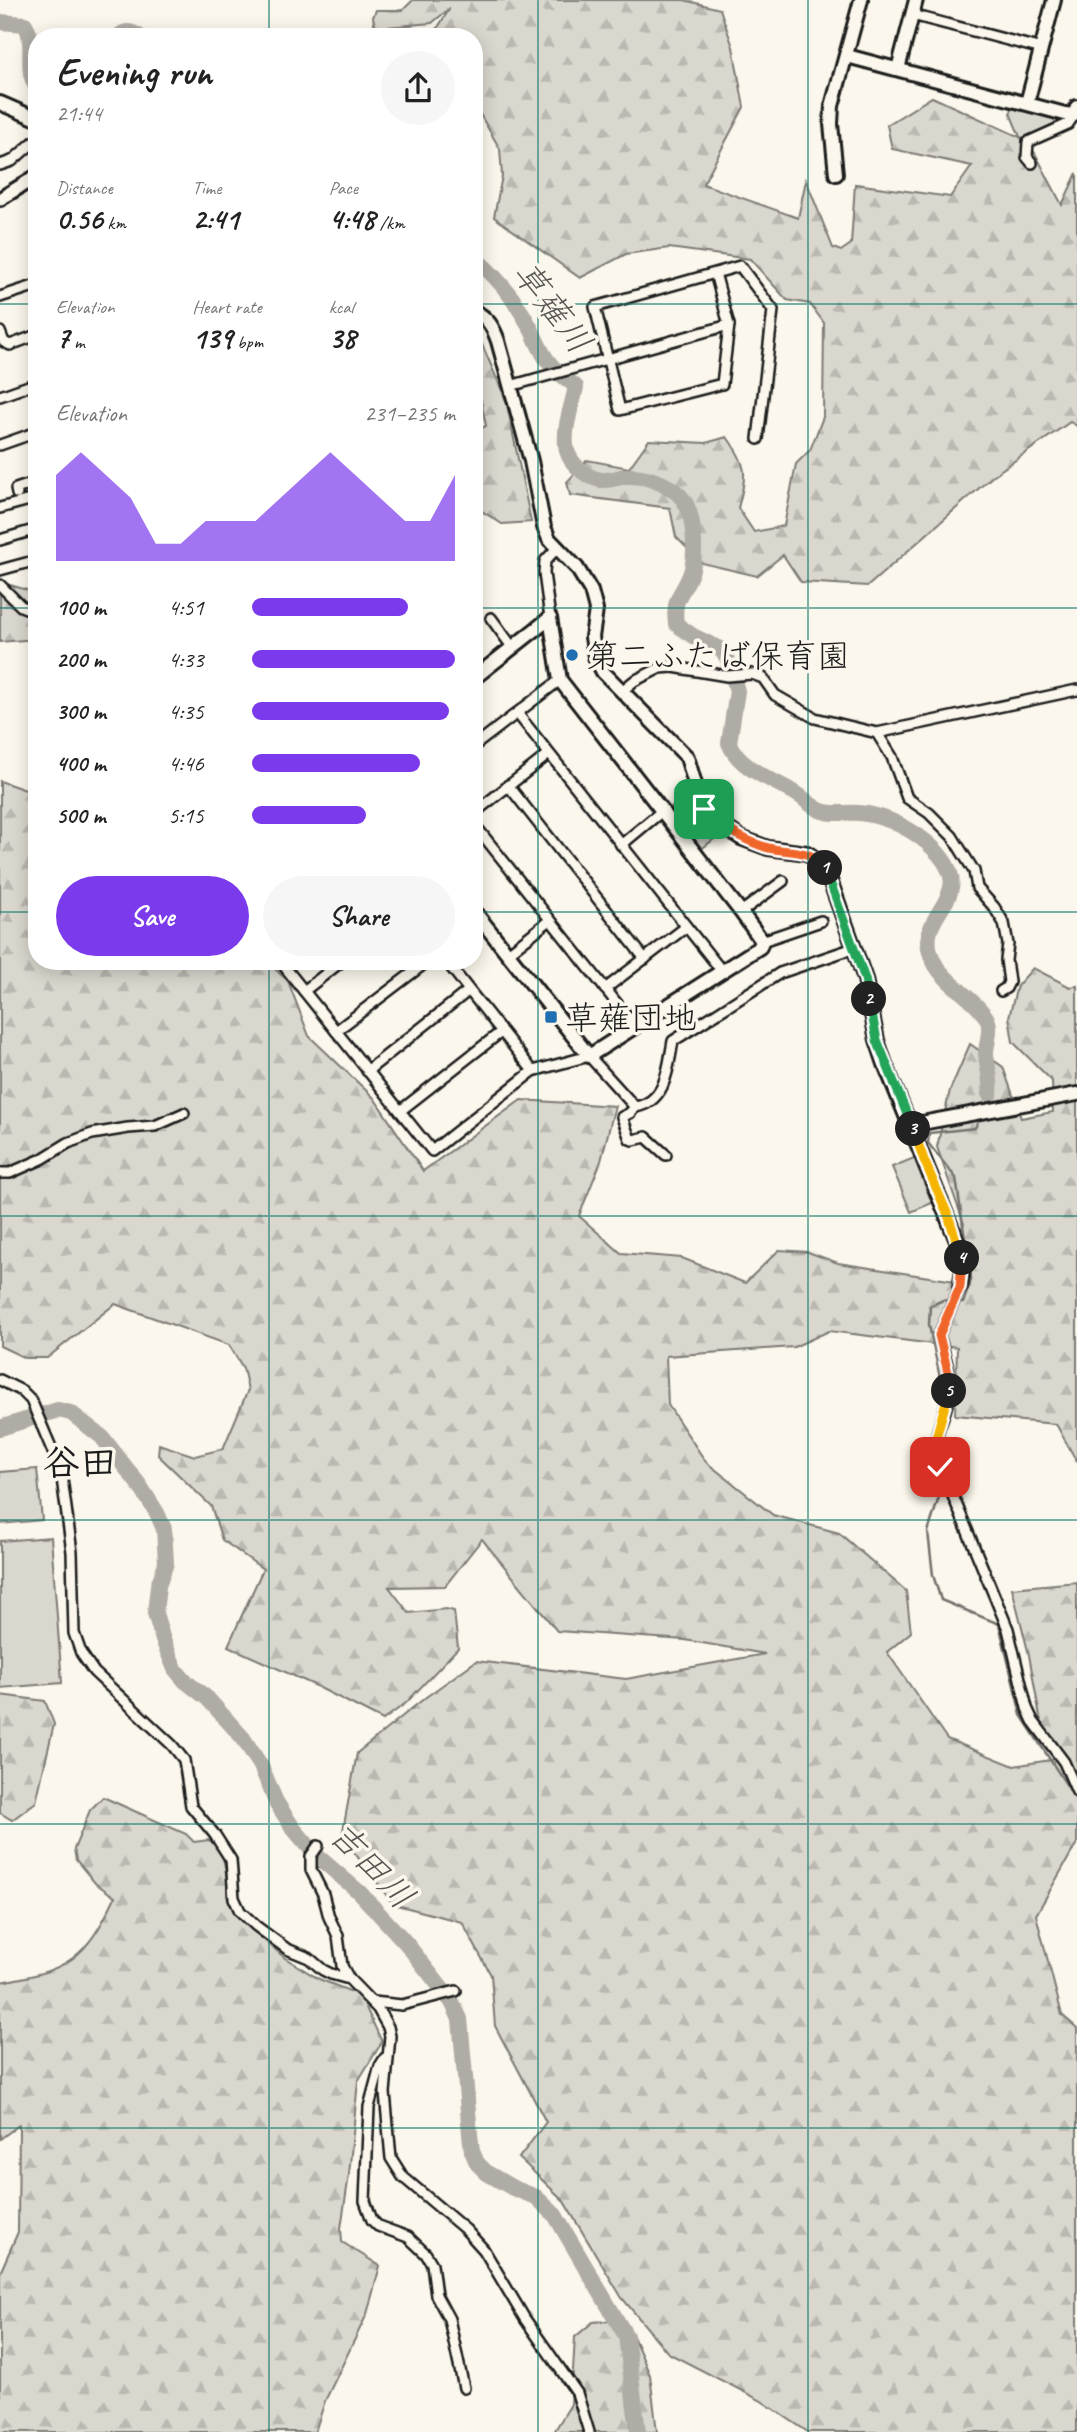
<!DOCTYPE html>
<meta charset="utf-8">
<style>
:root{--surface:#fff;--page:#f6f6f6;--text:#222;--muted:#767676;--accent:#7c3aed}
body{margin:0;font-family:Caveat,"Klee One",sans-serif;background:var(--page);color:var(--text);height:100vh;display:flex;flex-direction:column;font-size:26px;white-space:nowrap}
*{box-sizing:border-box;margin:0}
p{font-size:23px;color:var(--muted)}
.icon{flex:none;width:38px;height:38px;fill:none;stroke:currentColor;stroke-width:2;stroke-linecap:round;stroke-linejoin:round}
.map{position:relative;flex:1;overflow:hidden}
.panel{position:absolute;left:28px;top:28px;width:455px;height:942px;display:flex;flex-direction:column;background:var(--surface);border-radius:28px;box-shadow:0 4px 18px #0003}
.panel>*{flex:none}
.pin{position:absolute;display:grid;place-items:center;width:60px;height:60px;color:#fff;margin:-30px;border-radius:14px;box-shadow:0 4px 10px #0006}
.km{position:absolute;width:35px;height:35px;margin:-18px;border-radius:50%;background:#222;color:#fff;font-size:19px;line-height:35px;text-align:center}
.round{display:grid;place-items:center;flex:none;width:74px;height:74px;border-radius:37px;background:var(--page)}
.headline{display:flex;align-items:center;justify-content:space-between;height:119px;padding:0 28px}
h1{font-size:38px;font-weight:700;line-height:52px}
.figures{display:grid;grid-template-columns:repeat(3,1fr);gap:10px;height:119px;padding:7px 28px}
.figures div{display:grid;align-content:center}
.figures b{font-size:30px;font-weight:700}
.figures small{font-size:19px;font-weight:400}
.figures p{font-size:19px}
.chart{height:196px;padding:14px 28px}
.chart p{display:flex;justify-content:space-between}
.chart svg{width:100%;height:126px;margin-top:7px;fill:var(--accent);opacity:.7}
.action{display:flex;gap:14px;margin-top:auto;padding:14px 28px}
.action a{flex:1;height:80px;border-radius:42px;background:var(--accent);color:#fff;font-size:28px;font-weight:700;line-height:80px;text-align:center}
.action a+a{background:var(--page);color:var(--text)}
ul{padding:0 28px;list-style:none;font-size:23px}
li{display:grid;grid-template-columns:112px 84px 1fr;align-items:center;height:52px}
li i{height:18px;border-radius:9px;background:var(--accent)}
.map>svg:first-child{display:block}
.forest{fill:url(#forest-firs);stroke:#7b7a75;stroke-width:2}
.green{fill:#dad7ce;stroke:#7b7a75;stroke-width:2}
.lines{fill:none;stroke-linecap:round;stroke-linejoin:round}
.stream{stroke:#74726e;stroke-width:2.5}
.river{stroke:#afaca5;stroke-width:16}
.street-casing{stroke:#1c1c1c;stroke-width:14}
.secondary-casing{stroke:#1c1c1c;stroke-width:18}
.street{stroke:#fbf7ec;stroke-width:9}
.secondary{stroke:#fbf7ec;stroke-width:12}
.split-1-casing{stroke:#fff;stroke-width:14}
.split-2-casing{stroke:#fff;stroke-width:14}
.split-3-casing{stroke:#fff;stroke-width:14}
.split-4-casing{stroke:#fff;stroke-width:14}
.split-5-casing{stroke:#fff;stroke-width:14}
.split-6-casing{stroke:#fff;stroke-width:14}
.split-1{stroke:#f0652b;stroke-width:9}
.split-2{stroke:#22a559;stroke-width:9}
.split-3{stroke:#22a559;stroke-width:9}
.split-4{stroke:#f5b400;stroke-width:9}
.split-5{stroke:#f0652b;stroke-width:9}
.split-6{stroke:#f5b400;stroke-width:9}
.grid{fill:none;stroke:#0f766e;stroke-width:2;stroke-opacity:0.55}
.poi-dot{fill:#1f6fb2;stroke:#fbf7ec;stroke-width:2.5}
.labels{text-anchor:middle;stroke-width:7;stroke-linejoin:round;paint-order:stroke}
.poi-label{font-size:33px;fill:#1c1c1c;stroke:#fbf7ec;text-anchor:start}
.water-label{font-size:35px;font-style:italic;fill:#575653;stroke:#fbf7ec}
.quarter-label{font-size:37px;font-weight:bold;fill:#1c1c1c;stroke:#fbf7ec}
</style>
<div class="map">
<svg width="1077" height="2432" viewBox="0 0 1077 2432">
<defs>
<pattern id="forest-firs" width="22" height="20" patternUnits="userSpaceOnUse" patternTransform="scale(1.75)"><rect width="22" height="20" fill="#dad7ce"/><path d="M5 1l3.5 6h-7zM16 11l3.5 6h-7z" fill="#bab8b0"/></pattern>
</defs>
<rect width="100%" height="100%" fill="#fbf7ec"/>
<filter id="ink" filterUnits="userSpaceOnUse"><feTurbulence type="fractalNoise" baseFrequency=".0143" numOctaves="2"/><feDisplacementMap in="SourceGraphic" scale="14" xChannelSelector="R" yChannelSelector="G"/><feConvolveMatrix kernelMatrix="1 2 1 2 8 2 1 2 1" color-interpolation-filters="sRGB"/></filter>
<g filter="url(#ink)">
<g class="forest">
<path d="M413,0h271l36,9 13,38 11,60 -41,77 95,34 8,-38 27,68 8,3 10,-7 4,-60 95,13 22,-31 -80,-17 -5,-24 45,-28 88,40 15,16 27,52 15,-32v253l-7,-4 -76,53 -126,111 -67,-4 -18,-27 -26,21 -55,-13 -26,-26 -6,-29 -100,-13 -3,-13 20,-22 42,8 20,-28 57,3 21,-6c21,29 20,36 11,71l16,24 30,-6 12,-62 14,-14 13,-33 1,-94 -14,-19 -23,-4 -37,-41 -81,-11 -43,6 -46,24 -86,-61 8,-41 -2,-27 -26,-45v-67h-42l18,-29 -18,15 -57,5 -2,-11 3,-7h27z"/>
<polygon points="474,334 478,335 506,400 531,522 502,524 474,506 474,432 486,426 474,366"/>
<polygon points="0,582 37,593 37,639 0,642"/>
<polygon points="0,781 37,794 37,961 266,961 288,981 309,1036 374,1098 423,1171 521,1100 615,1106 601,1161 579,1216 621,1253 682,1258 745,1283 779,1250 808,1252 838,1263 955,1281 970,1286 960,1231 964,1224 937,1147 950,1090 970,1044 1003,1067 1021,1118 1053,1112 1052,1081 1013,1042 1009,1017 1017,986 1033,968 1070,987 1077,986 1077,1462 1056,1424 955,1415 957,1347 829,1331 794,1347 666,1356 668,1405 706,1462 773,1515 839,1533 906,1591 911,1632 887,1652 947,1739 1014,1766 1056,1759 1040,1717 1029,1655 1012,1588 1077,1582 1077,1843 1036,1915 1062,2015 1077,2028 1077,2432 808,2432 760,2400 668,2353 622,2298 563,2200 519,2158 546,2122 495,2026 491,1975 462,1922 393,1904 342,1836 357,1753 426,1697 476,1661 626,1679 765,1654 685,1640 557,1631 482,1539 445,1586 389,1587 409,1613 446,1609 454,1611 458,1648 406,1703 383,1720 314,1685 228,1646 263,1569 222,1540 211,1506 158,1455 159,1444 195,1456 223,1449 248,1390 243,1368 229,1345 115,1304 47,1358 25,1358 0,1346"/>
<polygon points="0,1695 45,1701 54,1724 36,1802 12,1820 0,1813"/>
<path d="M103,1797l83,37 8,8 15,-2 12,9 6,27v20l12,22 46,40 34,21 41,16 22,47 -24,39 -9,94 -8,53 1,14 38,24 -13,48 -42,87 -10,31h-315v-159l18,-41 1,-107 -19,14v-157c68,-11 86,-23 115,-85l-20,-14 -19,-23 -2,-11 16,-39z"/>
<polygon points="614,2320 633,2336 650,2375 657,2432 554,2432 571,2404 575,2337 593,2322"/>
</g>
<g class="green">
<polygon points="1013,108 1064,121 1028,139 1020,137 1010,113"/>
<polygon points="680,801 714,839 700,850 669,809"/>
<polygon points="914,1158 932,1203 911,1212 892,1167"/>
<polygon points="37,1469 42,1520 0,1524 0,1472"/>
<polygon points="51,1537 62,1683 0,1688 0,1541"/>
</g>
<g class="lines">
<g class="stream">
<polyline points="985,1107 990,1095"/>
<polyline points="967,1253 956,1178 928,1143 929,1133 975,1128 980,1116"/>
<polyline points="969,1263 971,1280 963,1303 943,1300 930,1306 929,1325 943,1392 930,1441 940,1494 928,1532 933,1575 941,1600 999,1624 1021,1715 1077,1801"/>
</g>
<g class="river">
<path d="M0,22l25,2c12,21 -2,43 12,64"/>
<path d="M118,37c7,-7 14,-6 22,0"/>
<path d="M474,258c23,18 42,43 56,69 6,11 10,24 18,34 8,12 19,17 28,26 -4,19 -12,39 -10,58 1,16 18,32 35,35 9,1 18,-3 26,-4 20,-1 51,10 60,30 7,16 9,46 5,63 -7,25 -20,25 -16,55l17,12 27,13 7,8 10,34 -8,52c10,27 48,38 71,53 7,5 13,12 22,15 11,4 25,1 37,2 26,2 56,17 75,36 51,52 -28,63 1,115 12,21 38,33 51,53 7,11 0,25 0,37 1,14 6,26 4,41"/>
<polyline points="0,1428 58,1410 71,1413 102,1437 140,1486 157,1513 164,1529 166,1563 158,1586 155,1613 163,1640 175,1669 185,1681 207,1698 243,1738 261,1766 276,1802 293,1828 316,1855 359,1892 406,1943 452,2002 460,2019 470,2134 472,2151 477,2163 487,2173 513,2188 536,2197 555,2215 626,2336 638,2432"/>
</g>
<defs>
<g id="street">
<polyline points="912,15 1042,49"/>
<polyline points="1032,163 1027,157 1028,142 1068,124 1074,115"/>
<polyline points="0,165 12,161 37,139"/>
<polyline points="715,273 729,325 722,384 620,410 595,307 740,266 773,310 758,439"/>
<polyline points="0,297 37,285"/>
<polyline points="0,332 4,342 10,345 37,335"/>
<polyline points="510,386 729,325"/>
<polyline points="0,396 37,383"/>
<polyline points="0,445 37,432"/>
<polyline points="17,494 16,489 37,482"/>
<polyline points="0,508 37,498"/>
<polyline points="0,540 37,529"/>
<polyline points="0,570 37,560"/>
<polyline points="0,585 21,606 26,608 37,604"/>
<polyline points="491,618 513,648"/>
<polyline points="550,618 544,573 545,561 557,548"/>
<polyline points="623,690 634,681 660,668 673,667 727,676 752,674 763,678 775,695 815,718 877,733 1077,690"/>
<polyline points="517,713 721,970"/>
<polyline points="877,733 892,757 907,798 929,813 952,836 974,871 977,888 994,907 1004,923 1008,944 1006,960 1009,982 1006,988 1001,991"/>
<polyline points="474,746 560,680"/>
<polyline points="508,785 645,959"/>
<polyline points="474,813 549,754"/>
<polyline points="474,824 635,1026"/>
<polyline points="621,845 662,811"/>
<polyline points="741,912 783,881"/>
<polyline points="762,941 821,921"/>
<polyline points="508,953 550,920"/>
<path d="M280,961l152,190 101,-80 56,-15 46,51c32,-5 33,-40 38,-66l107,-68 74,-25"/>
<polyline points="446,961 533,1071"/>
<polyline points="605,989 686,927"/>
<polyline points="304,991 342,961"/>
<polyline points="336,1031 428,961"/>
<polyline points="367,1071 468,991"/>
<polyline points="635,1107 630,1113 622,1117 630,1139 633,1140 646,1137 666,1155"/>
<polyline points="400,1111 501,1032"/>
<polyline points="0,1173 10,1173 42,1159 68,1143 92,1134 128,1128 155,1126 184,1113"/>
<path d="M960,1287l-21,48c5,18 12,38 10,56 -2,34 -21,35 -8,76l67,162 19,79 6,13 31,41 13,30"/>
<polyline points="0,1380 22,1391 31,1400 61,1471 72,1552 74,1633 81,1653 94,1672 172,1745 184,1760 191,1806 215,1835 231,1860 234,1898 240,1911 256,1926 287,1949 309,1958 323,1970 331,1974 349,1979 378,2009 388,2027 390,2036 385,2093 391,2158 403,2177 466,2230 484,2250 525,2319 577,2393 589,2432"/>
<polyline points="318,1846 311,1856 311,1870 323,1894 329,1917 338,1936 342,1966 349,1979"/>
<polyline points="373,2002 402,2005 456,1991"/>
<polyline points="385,2058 380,2066 369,2107 365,2201 372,2220 378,2226 408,2237 426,2254 432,2264 436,2295 449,2319 464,2388"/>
</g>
<g id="secondary">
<polyline points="847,56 1065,114 1074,115 1077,107"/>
<polyline points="898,69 916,0"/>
<polyline points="0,103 37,119"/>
<polyline points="1027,103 1054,0"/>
<polyline points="836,174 831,124 832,106 861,0"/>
<polyline points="0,199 37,176"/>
<path d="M474,311c14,7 19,16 24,30l33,120 13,66 5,12 28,29 14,23 5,19 -4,27 3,20 8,15 84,85 13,44 4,8 9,10 28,19 27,10 39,5 12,8 7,8 39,110 12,61 8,24 72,177 5,13 1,16 -3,17"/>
<polyline points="474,678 550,618 560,680 741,912 762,941 760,947 589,1056 474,911"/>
<polyline points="911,1125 1077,1094"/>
</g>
</defs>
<use href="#street" class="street-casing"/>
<use href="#secondary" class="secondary-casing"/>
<use href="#street" class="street"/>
<use href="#secondary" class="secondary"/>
</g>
</g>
<g class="lines" filter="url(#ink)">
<defs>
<path id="split-1" d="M704,809c17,18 37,30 61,38 22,7 44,-1 60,21"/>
<polyline id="split-2" points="825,868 865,979 869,999"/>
<polyline id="split-3" points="869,999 877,1040 913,1129"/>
<polyline id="split-4" points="913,1129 924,1160 948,1215 962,1258"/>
<polyline id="split-5" points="949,1391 949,1377 939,1335 960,1287 962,1258"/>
<polyline id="split-6" points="940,1467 935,1441 949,1391"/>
</defs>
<use href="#split-1" class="split-1-casing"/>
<use href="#split-2" class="split-2-casing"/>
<use href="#split-3" class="split-3-casing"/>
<use href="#split-4" class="split-4-casing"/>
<use href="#split-5" class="split-5-casing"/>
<use href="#split-6" class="split-6-casing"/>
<use href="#split-1" class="split-1"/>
<use href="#split-2" class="split-2"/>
<use href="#split-3" class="split-3"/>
<use href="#split-4" class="split-4"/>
<use href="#split-5" class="split-5"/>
<use href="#split-6" class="split-6"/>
</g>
<path class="grid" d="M269,0v37M538,0v2432M808,0v2432M0,304h37M474,304h603M0,608h37M474,608h603M0,912h37M474,912h603M269,961v1471M0,1216h1077M0,1520h1077M0,1824h1077M0,2128h1077"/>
<g class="poi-dot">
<circle cx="572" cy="655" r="7"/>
<rect x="544" y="1010" width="14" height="14" rx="3.5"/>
</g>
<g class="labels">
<g class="poi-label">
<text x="586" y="667">第二ふたば保育園</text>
<text x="565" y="1029">草薙団地</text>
</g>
<g class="water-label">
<text transform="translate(553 307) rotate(53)" y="12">草薙川</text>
<text transform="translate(372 1865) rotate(46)" y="12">吉田川</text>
</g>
<g class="quarter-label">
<text x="80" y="1475">谷田</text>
</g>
</g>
</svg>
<div class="pin" style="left:704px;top:809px;background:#1e9e55"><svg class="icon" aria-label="arrive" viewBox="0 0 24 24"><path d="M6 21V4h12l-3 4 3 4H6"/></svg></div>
<div class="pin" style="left:940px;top:1467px;background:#d93025"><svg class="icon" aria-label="check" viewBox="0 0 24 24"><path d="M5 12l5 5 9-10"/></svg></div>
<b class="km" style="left:825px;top:868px">1</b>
<b class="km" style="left:869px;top:999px">2</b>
<b class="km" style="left:913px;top:1129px">3</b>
<b class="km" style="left:962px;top:1258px">4</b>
<b class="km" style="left:949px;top:1391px">5</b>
<section class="panel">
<div class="headline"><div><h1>Evening run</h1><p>21:44</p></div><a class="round"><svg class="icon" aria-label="share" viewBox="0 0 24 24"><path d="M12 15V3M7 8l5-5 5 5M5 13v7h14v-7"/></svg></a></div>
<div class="figures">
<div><p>Distance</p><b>0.56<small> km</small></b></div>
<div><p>Time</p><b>2:41</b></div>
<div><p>Pace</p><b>4:48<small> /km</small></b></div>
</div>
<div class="figures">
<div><p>Elevation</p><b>7<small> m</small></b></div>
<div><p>Heart rate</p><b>139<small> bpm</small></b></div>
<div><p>kcal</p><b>38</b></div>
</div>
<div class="chart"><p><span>Elevation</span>231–235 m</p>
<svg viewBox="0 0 160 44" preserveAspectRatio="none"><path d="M0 44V14L10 6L20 14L30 22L40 38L50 38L60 30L70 30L80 30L90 22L100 14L110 6L120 14L130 22L140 30L150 30L160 14V44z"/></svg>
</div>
<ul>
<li><b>100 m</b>4:51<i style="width:77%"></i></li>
<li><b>200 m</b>4:33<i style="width:100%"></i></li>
<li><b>300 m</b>4:35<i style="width:97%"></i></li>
<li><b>400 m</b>4:46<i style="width:83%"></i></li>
<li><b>500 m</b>5:15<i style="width:56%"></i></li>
</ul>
<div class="action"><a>Save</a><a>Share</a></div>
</section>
</div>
